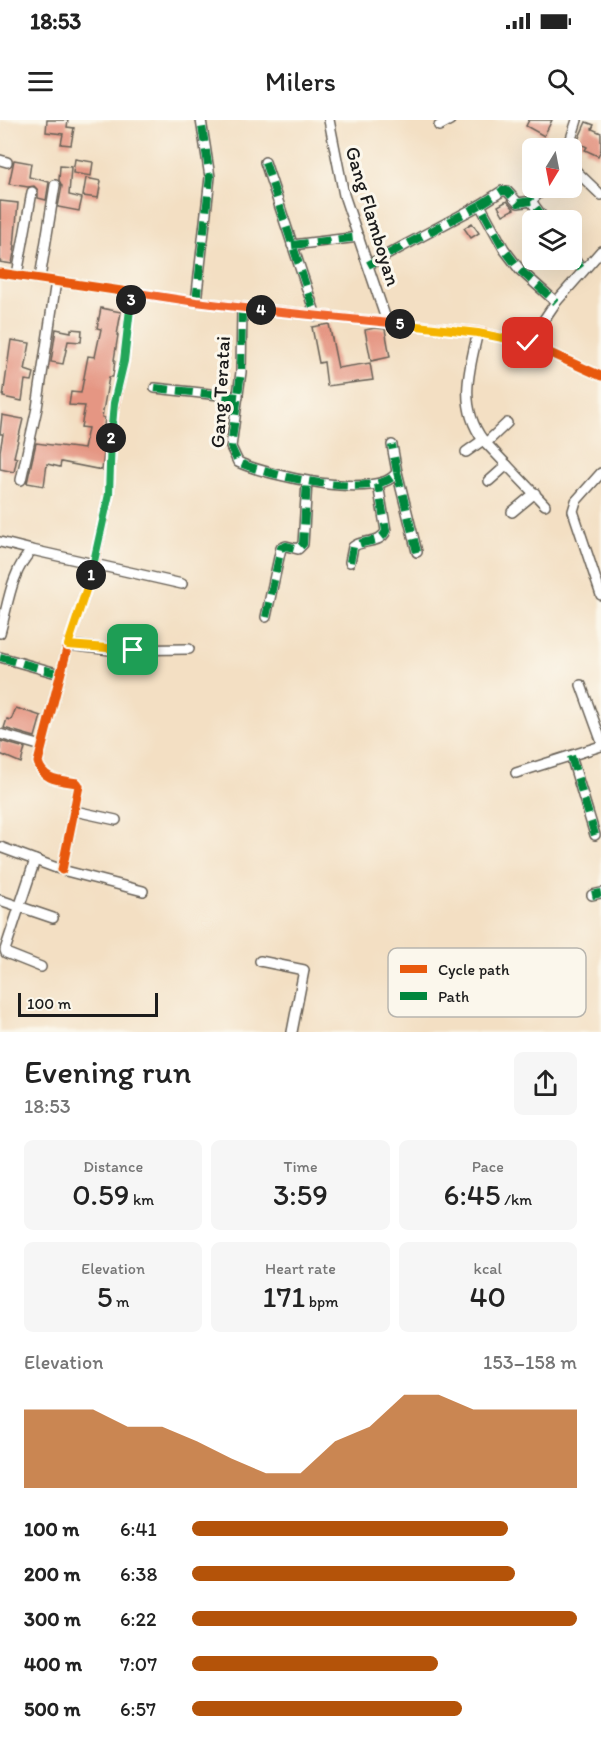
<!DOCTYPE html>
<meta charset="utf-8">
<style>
:root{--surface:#fff;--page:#f6f6f6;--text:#222;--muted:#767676;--accent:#b45309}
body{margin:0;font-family:Itim,sans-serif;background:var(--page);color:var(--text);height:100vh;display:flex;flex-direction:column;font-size:22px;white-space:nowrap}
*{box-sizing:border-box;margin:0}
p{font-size:20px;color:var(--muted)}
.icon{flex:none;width:33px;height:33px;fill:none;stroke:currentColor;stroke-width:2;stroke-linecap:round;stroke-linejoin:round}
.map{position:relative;height:912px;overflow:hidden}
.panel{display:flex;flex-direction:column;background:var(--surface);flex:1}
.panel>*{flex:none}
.needle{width:39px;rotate:190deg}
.buttons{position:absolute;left:522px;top:18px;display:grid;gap:12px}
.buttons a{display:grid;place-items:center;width:60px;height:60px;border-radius:9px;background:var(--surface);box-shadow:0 6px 24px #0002;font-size:30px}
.scale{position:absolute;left:18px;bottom:15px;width:140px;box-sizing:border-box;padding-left:6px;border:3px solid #1c1c1c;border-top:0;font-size:16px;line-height:21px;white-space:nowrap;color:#1c1c1c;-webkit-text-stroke:4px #fbf7ec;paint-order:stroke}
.pin{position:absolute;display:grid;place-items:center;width:51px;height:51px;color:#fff;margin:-26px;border-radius:12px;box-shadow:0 3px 9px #0006}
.km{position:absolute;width:30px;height:30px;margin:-15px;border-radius:50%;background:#222;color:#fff;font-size:16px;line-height:30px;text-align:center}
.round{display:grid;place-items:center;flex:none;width:63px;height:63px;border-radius:9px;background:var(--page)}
.head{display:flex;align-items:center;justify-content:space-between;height:102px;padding:0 24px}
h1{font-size:33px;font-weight:600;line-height:45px}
.figures{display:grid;grid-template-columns:repeat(3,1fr);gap:9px;height:102px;padding:6px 24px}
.figures div{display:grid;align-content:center;border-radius:9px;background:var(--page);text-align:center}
.figures b{font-size:30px;font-weight:600}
.figures small{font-size:16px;font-weight:400}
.figures p{font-size:16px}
.chart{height:168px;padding:12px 24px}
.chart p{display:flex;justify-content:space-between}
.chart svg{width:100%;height:108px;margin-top:6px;fill:var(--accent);opacity:.7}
ul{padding:0 24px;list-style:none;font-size:20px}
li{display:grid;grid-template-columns:96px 72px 1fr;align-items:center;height:45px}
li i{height:15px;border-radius:8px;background:var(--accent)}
.status{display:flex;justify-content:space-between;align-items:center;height:42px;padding:0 30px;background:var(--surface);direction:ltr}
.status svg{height:16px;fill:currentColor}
header{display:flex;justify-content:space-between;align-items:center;height:78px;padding:0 24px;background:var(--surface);font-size:27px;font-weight:600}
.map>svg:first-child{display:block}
.building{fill:#e59683}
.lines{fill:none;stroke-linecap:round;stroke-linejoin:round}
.minor-casing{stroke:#676056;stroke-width:12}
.minor{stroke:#fff;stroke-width:9}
.quiet{stroke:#00873e;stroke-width:8;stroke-dasharray:15 8;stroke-linecap:butt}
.cycleway-casing{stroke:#fbf7ec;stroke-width:13}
.cycleway{stroke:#e8590c;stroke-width:9}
.split-1-casing{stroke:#fff;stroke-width:12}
.split-2-casing{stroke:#fff;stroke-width:12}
.split-3-casing{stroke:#fff;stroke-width:12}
.split-4-casing{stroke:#fff;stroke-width:12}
.split-5-casing{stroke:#fff;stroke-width:12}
.split-6-casing{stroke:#fff;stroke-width:12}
.split-1{stroke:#f5b400;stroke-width:8}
.split-2{stroke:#22a559;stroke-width:8}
.split-3{stroke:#22a559;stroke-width:8}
.split-4{stroke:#f0652b;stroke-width:8}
.split-5{stroke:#f0652b;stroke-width:8}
.split-6{stroke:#f5b400;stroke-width:8}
.labels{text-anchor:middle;stroke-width:6;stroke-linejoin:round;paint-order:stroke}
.street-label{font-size:20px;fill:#1c1c1c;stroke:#fbf7ec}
.key{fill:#fbf7ec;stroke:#b8b5ae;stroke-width:1.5}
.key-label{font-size:16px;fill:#1c1c1c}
</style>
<div class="status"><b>18:53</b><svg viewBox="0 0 49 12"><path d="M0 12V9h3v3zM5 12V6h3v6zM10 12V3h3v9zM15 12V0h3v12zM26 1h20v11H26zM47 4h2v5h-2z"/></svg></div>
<header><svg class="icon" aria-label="menu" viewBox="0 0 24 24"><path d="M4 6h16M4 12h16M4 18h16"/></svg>Milers<svg class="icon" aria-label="search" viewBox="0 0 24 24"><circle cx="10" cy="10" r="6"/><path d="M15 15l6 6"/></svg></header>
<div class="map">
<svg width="601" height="912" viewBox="0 0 601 912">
<rect width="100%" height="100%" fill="#fbf7ec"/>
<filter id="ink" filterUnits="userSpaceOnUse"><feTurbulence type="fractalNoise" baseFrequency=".0167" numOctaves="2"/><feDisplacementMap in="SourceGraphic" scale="12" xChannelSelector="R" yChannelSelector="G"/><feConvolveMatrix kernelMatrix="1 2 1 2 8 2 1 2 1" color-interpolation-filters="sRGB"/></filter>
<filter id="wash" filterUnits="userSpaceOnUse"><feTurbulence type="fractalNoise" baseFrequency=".008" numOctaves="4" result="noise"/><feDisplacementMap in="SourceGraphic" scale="24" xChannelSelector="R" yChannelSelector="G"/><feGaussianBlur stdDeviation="1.35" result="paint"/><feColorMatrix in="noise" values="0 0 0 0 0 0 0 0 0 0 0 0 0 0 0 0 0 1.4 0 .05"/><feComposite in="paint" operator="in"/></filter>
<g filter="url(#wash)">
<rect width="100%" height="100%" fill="#f3dfc3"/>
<g id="blocks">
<g class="building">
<polygon points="47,0 68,0 67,7 74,8 71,25 61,24 63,14 46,12"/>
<polygon points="529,0 552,0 544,16 526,6"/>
<polygon points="586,2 594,5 592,9 601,13 601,30 598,36 585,30 587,27 577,22"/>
<polygon points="75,39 93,42 91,56 73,53"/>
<polygon points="14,40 31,43 29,57 49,62 46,80 38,78 38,70 34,66 28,67 9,64"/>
<polygon points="60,46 71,47 69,75 82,78 79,91 58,87 62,66 59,60"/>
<polygon points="86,58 101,61 98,78 83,76"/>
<polygon points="0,81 18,83 14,126 15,126 12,144 0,142"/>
<polygon points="507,81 514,89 503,95 498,86"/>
<polygon points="472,103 479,113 471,118 464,108"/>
<polygon points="101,188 121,192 117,215 118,215 114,240 115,240 113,257 109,257 102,297 105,298 101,332 104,333 102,350 61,342 60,347 47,344 44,366 27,363 36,323 84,329 88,308 81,307 85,286 69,285 71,272 81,273 88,236 95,237 101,209 97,208"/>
<polygon points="329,204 338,248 370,243 373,260 327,266 324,242 319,243 312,207"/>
<polygon points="375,208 385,209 390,237 371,241 365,210"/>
<polygon points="56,209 71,212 71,209 82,210 81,222 68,221 63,244 51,242"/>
<polygon points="11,220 30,223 25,250 34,253 32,261 25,260 22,281 3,277"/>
<polygon points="2,295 23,299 14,337 17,338 14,352 0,349 0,331 3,314 0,314"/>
<polygon points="16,588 41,596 35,617 4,608 7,599 11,600"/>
<polygon points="0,621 25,628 21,643 0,634"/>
</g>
</g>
</g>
<g filter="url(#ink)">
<use href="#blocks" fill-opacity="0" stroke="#676056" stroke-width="1.5"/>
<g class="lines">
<defs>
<g id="minor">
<polyline points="329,0 344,75 387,202"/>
<polyline points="439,6 450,0"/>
<polyline points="568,28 577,0"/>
<polyline points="0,40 7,42"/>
<polyline points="265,42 316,196"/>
<polyline points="572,47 601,75"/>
<polyline points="531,81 544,68"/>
<polyline points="545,100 531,81 518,83 507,71 502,71 480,85 504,129 520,150 556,182"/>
<polyline points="292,125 359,117"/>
<polyline points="572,136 583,151"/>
<polyline points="368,145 480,85"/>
<polyline points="0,153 196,182 478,212 528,223 601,256"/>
<polyline points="17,155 32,72"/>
<polyline points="40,158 55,65"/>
<polyline points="196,182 210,57 201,0"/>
<path d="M242,188l-1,64 -10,75 7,15c27,13 142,40 159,10l-5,-27"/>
<path d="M478,212c-9,38 -20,74 5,108l62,65"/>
<polyline points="528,223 556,182 601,131"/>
<polyline points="155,268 238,277"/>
<polyline points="486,323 507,303"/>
<polyline points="466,332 483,320"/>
<polyline points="397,352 417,432"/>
<polyline points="601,353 576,381 573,391 601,475"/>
<polyline points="21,360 37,288 56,161"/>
<polyline points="489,361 507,345"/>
<polyline points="512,392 535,373"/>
<polyline points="0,422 32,430"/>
<path d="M350,442l3,-15 3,-2c10,-5 25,-2 30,-14l-8,-47"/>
<polyline points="266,497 281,428 286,426 298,429 303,424 307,362"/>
<path d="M0,513c8,-28 11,-62 32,-83l150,34"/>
<polyline points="68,525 111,530 189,529"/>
<polyline points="0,537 60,554"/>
<polyline points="581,565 601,620"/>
<polyline points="0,614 42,626"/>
<polyline points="571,636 595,715"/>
<polyline points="516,653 601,626"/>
<polyline points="75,691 116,700"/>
<polyline points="0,727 62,750 143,771"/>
<polyline points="35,740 5,830 6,833 41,847"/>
<path d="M62,750l17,-84 -2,-3c-16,-3 -34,-2 -39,-21l30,-117 26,-79 15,-73 3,-74 12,-58 7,-69"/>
<polyline points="592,775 601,773"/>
<polyline points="0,780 53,798"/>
<polyline points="260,841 304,850 292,912"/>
</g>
</defs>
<use href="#minor" class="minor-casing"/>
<use href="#minor" class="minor"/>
<g class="quiet">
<polyline points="265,42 316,196"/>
<polyline points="545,100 531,81 518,83 507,71 502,71 480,85 504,129 520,150 556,182"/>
<polyline points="292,125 359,117"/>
<polyline points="572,136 583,151"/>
<polyline points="368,145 480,85"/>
<polyline points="196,182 210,57 201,0"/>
<path d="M242,188l-1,64 -10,75 7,15c27,13 142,40 159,10l-5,-27"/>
<polyline points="155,268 238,277"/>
<polyline points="397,352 417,432"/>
<path d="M350,442l3,-15 3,-2c10,-5 25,-2 30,-14l-8,-47"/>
<polyline points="266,497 281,428 286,426 298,429 303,424 307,362"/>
<polyline points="0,537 60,554"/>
<polyline points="571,636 595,715"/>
<polyline points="592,775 601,773"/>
</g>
<defs>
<g id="cycleway">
<polyline points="0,153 196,182 478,212 528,223 601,256"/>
<path d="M62,750l17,-84 -2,-3c-16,-3 -34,-2 -39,-21l30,-117 26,-79 15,-73 3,-74 12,-58 7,-69"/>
</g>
</defs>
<use href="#cycleway" class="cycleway-casing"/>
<use href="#cycleway" class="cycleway"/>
</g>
</g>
<g class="lines" filter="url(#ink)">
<defs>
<polyline id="split-1" points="91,455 68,525 133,530"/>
<polyline id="split-2" points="91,455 109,374 111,318"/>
<polyline id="split-3" points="111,318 114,283 124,241 131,180"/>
<polyline id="split-4" points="131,180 131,172 196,182 261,190"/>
<polyline id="split-5" points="261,190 400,204"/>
<polyline id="split-6" points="400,204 478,213 528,223"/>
</defs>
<use href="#split-1" class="split-1-casing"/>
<use href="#split-2" class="split-2-casing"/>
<use href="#split-3" class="split-3-casing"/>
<use href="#split-4" class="split-4-casing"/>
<use href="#split-5" class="split-5-casing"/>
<use href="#split-6" class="split-6-casing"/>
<use href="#split-1" class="split-1"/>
<use href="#split-2" class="split-2"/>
<use href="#split-3" class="split-3"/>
<use href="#split-4" class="split-4"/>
<use href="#split-5" class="split-5"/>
<use href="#split-6" class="split-6"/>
</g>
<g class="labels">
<g class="street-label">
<text transform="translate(373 96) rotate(73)" y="7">Gang Flamboyan</text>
<text transform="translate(220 272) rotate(-87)" y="7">Gang Teratai</text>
</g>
</g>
<rect x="388" y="828" width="198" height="69" rx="9" class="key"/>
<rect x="400" y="845" width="27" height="8" fill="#e8590c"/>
<rect x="400" y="872" width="27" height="8" fill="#00873e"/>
<g class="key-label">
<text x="438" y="855">Cycle path</text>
<text x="438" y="882">Path</text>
</g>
</svg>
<div class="buttons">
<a><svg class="needle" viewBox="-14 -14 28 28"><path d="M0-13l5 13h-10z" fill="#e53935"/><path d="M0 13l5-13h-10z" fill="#767676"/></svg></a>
<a><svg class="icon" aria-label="layers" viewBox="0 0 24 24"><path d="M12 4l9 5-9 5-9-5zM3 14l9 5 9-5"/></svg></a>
</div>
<div class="scale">100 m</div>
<div class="pin" style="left:133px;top:530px;background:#1e9e55"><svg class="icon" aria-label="arrive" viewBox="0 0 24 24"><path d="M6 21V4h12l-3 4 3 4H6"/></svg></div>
<div class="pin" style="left:528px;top:223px;background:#d93025"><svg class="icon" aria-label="check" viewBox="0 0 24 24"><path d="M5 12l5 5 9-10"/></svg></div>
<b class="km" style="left:91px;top:455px">1</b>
<b class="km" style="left:111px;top:318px">2</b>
<b class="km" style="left:131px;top:180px">3</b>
<b class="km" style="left:261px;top:190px">4</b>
<b class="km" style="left:400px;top:204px">5</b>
</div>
<section class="panel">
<div class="head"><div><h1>Evening run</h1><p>18:53</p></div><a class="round"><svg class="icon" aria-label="share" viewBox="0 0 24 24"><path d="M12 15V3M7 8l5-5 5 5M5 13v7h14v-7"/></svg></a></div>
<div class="figures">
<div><p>Distance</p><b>0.59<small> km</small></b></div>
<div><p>Time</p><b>3:59</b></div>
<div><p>Pace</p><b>6:45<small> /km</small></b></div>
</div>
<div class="figures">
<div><p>Elevation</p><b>5<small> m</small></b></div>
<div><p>Heart rate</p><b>171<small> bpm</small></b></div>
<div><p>kcal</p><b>40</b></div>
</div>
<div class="chart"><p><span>Elevation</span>153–158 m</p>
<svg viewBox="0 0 160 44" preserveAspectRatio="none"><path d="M0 44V12L10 12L20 12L30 19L40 19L50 25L60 32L70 38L80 38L90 25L100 19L110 6L120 6L130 12L140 12L150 12L160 12V44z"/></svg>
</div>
<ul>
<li><b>100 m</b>6:41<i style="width:82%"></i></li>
<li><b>200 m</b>6:38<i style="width:84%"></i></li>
<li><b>300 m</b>6:22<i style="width:100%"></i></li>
<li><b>400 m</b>7:07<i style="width:64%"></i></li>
<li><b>500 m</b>6:57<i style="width:70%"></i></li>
</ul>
</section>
